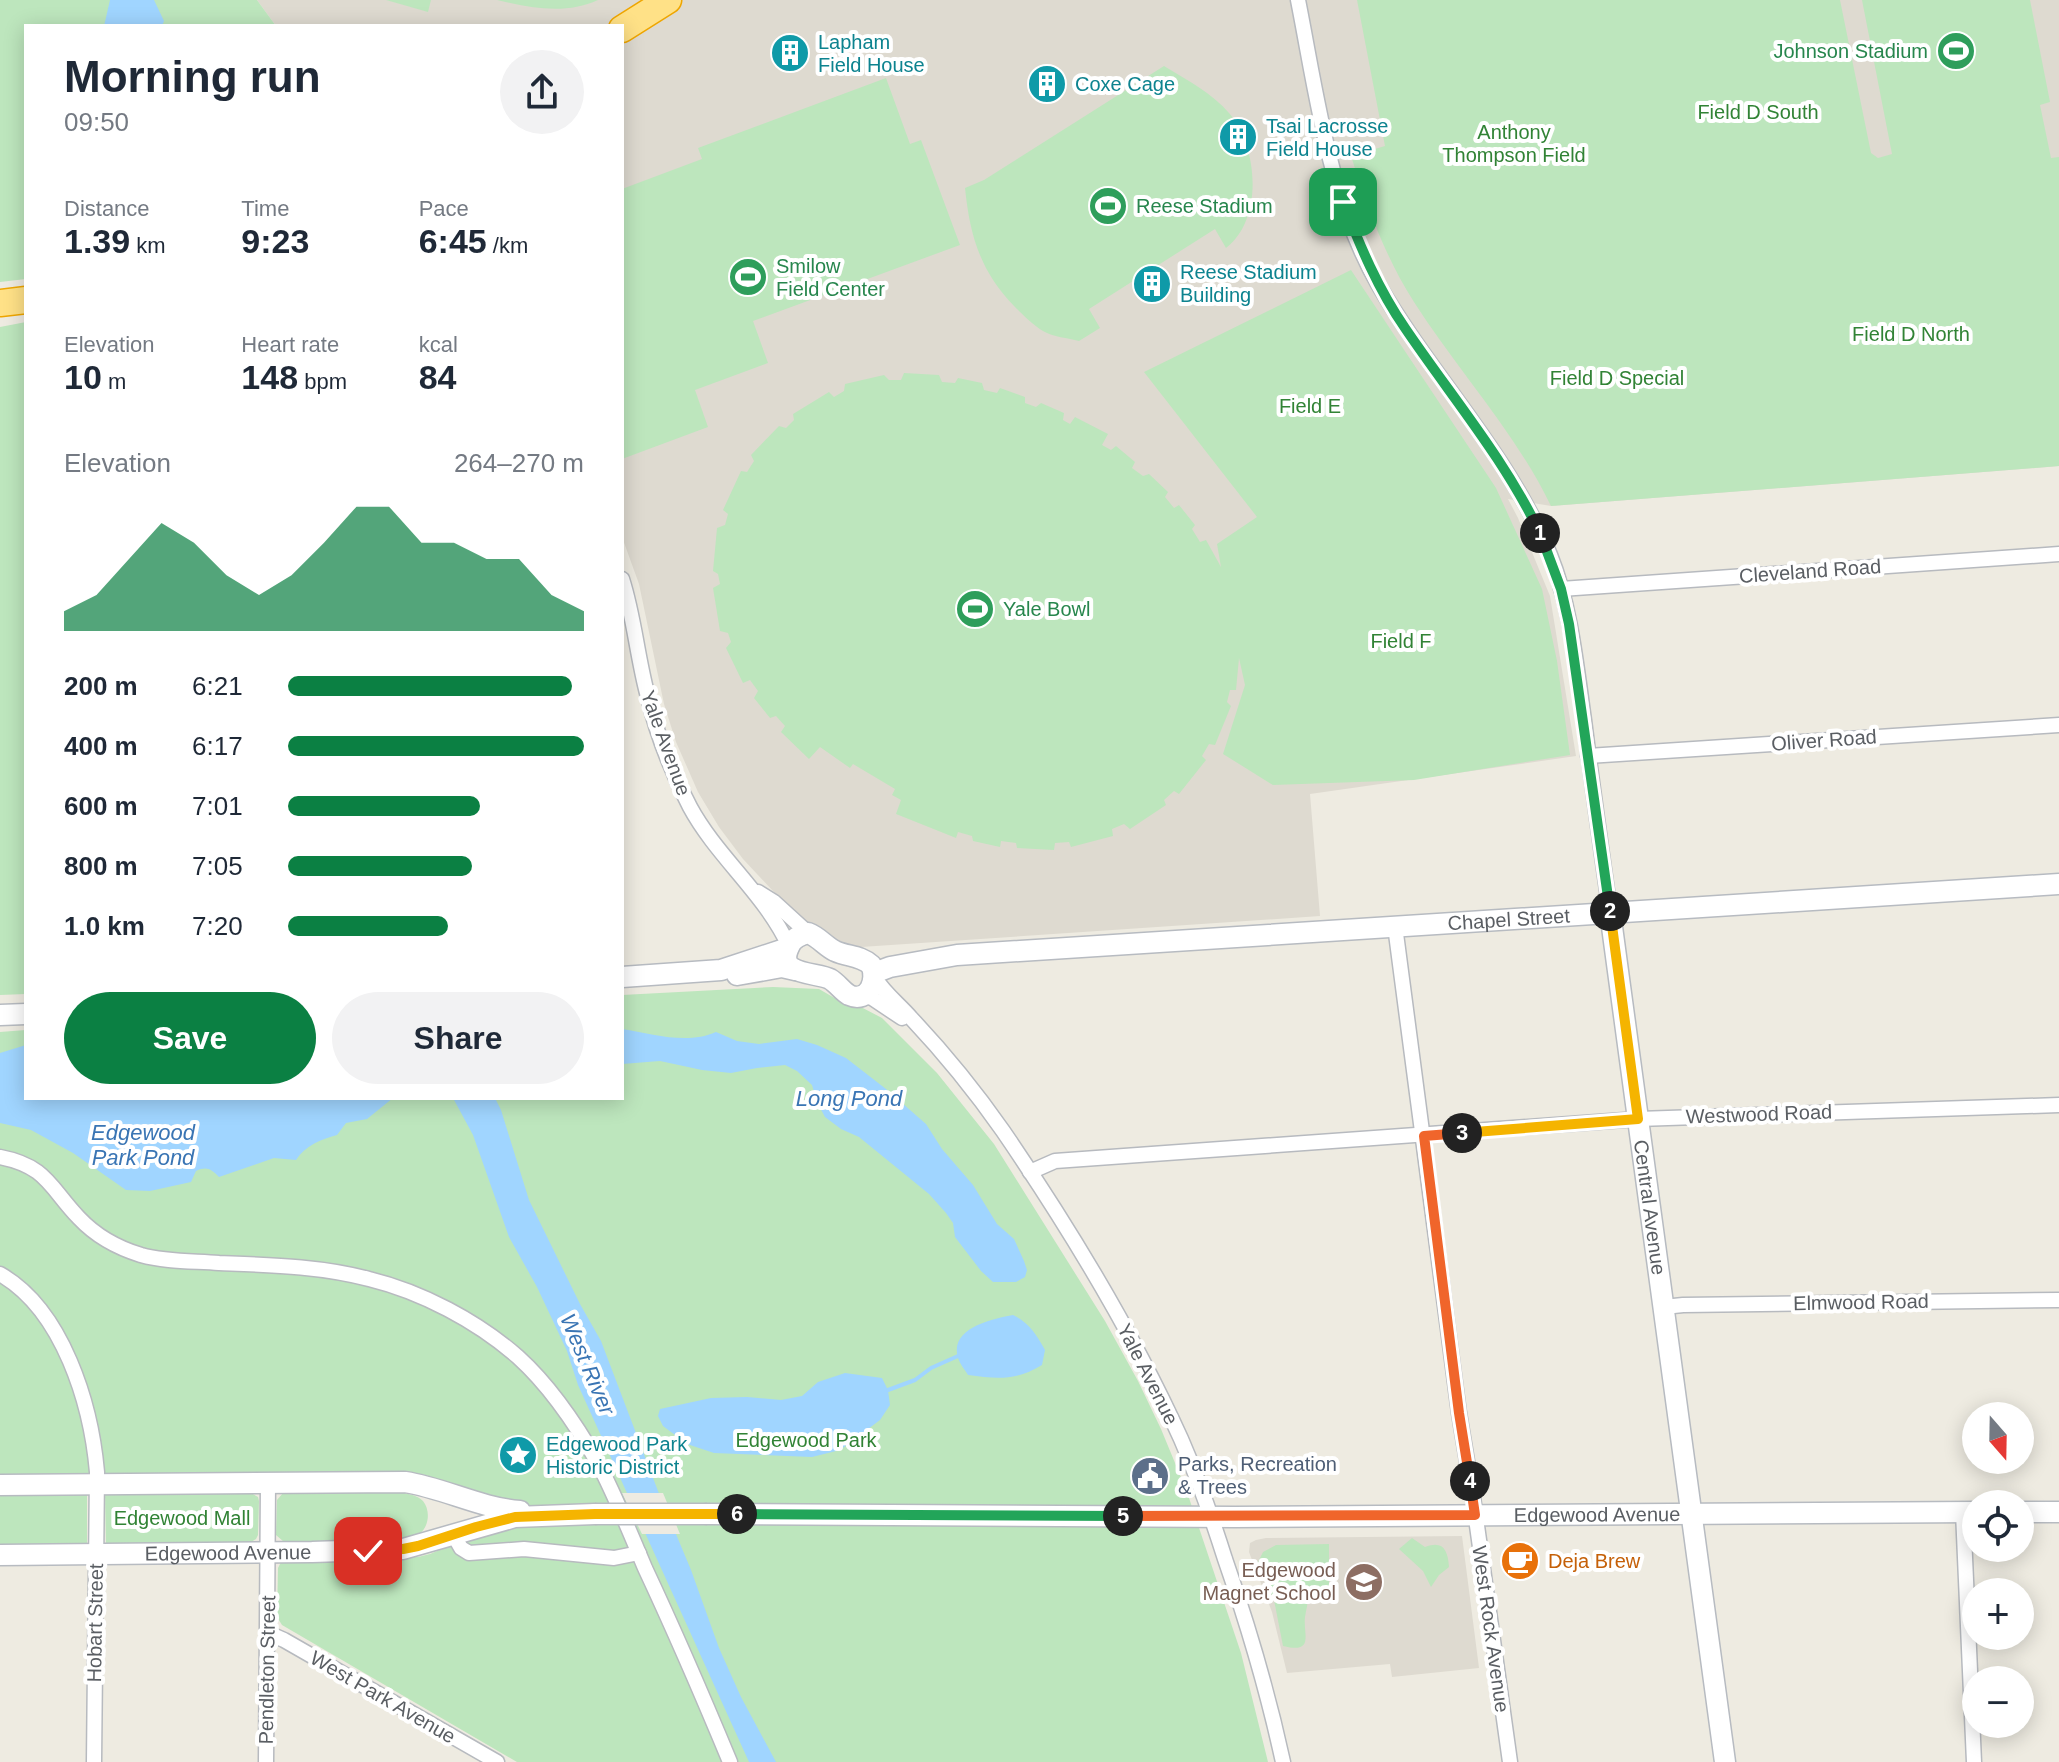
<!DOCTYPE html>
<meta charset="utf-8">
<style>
:root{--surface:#fff;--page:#f2f2f3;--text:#1f2937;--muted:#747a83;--accent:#0b8043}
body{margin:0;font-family:Arial,sans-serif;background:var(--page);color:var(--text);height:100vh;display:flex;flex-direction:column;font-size:30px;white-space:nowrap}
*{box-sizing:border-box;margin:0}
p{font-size:26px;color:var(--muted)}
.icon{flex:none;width:44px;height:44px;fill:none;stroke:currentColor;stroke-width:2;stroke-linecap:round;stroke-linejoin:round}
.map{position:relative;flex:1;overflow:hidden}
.sheet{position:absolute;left:24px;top:24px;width:600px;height:1076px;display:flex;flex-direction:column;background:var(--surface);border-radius:0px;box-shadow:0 4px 20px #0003}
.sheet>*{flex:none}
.needle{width:52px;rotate:160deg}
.fabs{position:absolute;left:1962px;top:1402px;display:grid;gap:16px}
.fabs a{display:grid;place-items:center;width:72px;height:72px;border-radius:50%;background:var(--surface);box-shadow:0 4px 20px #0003;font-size:40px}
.pin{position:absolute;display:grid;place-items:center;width:68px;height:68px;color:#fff;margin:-34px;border-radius:16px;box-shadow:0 4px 12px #0006}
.km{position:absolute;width:40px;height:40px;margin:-20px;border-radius:50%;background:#222;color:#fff;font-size:22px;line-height:40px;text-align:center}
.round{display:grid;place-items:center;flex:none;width:84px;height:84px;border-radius:42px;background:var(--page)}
.headline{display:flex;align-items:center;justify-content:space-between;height:136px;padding:0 40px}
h1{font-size:44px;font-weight:800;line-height:60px}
.stats{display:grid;grid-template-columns:repeat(3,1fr);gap:12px;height:136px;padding:8px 40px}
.stats div{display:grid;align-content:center}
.stats b{font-size:34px;font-weight:800}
.stats small{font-size:22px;font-weight:400}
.stats p{font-size:22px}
.chart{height:224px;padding:16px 40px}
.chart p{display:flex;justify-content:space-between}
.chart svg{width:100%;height:144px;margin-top:8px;fill:var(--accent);opacity:.7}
.action{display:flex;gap:16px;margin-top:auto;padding:16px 40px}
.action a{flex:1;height:92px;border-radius:48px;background:var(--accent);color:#fff;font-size:32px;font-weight:800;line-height:92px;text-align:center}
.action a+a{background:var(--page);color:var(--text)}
ul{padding:0 40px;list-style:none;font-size:26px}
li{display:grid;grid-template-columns:128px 96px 1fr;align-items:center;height:60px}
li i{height:20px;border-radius:10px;background:var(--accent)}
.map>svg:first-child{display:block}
.education{fill:#dedad0}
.green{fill:#bde6bd}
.water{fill:#a0d5ff}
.pier{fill:#eeebe1}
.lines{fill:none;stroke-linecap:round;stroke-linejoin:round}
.stream{stroke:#a0d5ff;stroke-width:4}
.street-casing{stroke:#b7babf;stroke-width:17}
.secondary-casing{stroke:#b7bbc1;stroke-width:23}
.highway-casing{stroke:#efa600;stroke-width:29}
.street{stroke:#fff;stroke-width:14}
.secondary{stroke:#fff;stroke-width:20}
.highway{stroke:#ffe187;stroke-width:26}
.secondary-bridge-casing{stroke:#b7bbc1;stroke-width:23;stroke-linecap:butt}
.secondary-bridge{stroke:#fff;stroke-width:20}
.split-1-casing{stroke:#fff;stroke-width:16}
.split-2-casing{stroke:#fff;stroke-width:16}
.split-3-casing{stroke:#fff;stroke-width:16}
.split-4-casing{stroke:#fff;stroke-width:16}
.split-5-casing{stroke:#fff;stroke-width:16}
.split-6-casing{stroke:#fff;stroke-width:16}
.split-7-casing{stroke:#fff;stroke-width:16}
.split-1{stroke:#22a559;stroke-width:10}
.split-2{stroke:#22a559;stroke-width:10}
.split-3{stroke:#f5b400;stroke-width:10}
.split-4{stroke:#f0652b;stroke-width:10}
.split-5{stroke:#f0652b;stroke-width:10}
.split-6{stroke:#22a559;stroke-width:10}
.split-7{stroke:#f5b400;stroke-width:10}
.labels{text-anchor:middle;stroke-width:8;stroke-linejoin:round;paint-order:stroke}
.culture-label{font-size:20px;fill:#0d838f;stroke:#fff;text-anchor:start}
.leisure-label{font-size:20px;fill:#27864d;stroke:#fff;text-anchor:start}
.park-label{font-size:20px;fill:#318335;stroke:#fff}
.street-label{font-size:20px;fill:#5a5e63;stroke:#fff}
.service-label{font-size:20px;fill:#4e5e75;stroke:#fff;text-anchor:start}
.food-label{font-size:20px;fill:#c56008;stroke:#fff;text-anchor:start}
.education-label{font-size:20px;fill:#785e54;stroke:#fff;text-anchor:end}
.water-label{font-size:22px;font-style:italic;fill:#3a75b4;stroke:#fff}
</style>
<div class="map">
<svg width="2059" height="1762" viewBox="0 0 2059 1762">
<rect width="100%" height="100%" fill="#eeebe1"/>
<g class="education">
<polygon points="257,0 2059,0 2059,466 1551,506 1508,499 1518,518 1550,596 1576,756 1310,794 1320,916 846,948 814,928 773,891 743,859 719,827 698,792 676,742 664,704 639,584 622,537 622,26 276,26"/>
<polygon points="1462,1536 1479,1668 1392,1677 1390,1664 1287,1673 1272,1612 1249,1552 1250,1543 1256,1540 1266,1538"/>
</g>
<g class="green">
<polygon points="0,0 257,0 276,26 26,26 26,279 0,282"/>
<polygon points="386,0 431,0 428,12"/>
<path d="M497,0h101c-32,15 -68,8 -101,0z"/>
<path d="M1357,0h483l31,153 7,5 14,-4 -30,-154h168l20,102 -10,3 11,53 8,-1v309l-508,40c-35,-73 -93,-135 -137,-204 -29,-45 -47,-96 -63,-146l34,-10z"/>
<path d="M1164,66c23,14 48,27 65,47 29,33 35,106 -3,135l-11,-19 -126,80 11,19 -21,13c-11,-3 -26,-4 -36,-10 -10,-6 -20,-16 -28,-24 -35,-36 -45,-71 -50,-119l19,-8z"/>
<polygon points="886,78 910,144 921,140 960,245 753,321 768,363 695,390 708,427 622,459 622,189 702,159 698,148"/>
<polygon points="1351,270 1496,488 1542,589 1557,661 1570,755 1414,780 1273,785 1223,754 1245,685 1239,658 1236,690 1230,690 1227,702 1231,706 1215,745 1209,744 1202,756 1206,760 1179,794 1174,791 1164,800 1166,805 1130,829 1124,824 1112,829 1113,836 1071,847 1069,842 1055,843 1054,850 1017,848 1016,843 1001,841 1000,847 973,841 972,836 958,832 956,838 896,814 901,800 892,795 895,789 853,764 850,768 820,747 809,759 781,732 785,726 776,716 770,718 754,698 758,691 750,680 743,683 726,648 731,642 728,633 720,631 713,588 720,584 718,574 713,571 717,528 725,525 728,514 723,510 741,471 747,472 754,461 751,455 779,426 786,428 794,420 793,414 829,392 834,397 844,391 845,384 884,375 889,380 901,380 904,373 939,375 942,382 955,383 958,378 982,383 984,390 997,393 1000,388 1025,397 1025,403 1036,407 1041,403 1064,413 1063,420 1070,424 1075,417 1108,434 1102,445 1111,450 1116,446 1135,462 1132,468 1143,476 1149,474 1168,492 1165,497 1174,508 1179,505 1195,525 1192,529 1200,542 1206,540 1221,567 1217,544 1257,517 1144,372"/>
<polygon points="26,322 26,994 0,995 0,327"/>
<polygon points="773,987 819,989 838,1000 859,1006 882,1018 937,1073 994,1144 1105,1321 1138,1381 1161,1429 1187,1492 1241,1653 1268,1762 517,1762 282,1625 277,1617 278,1568 281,1562 287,1560 418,1557 430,1554 481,1533 494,1529 477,1495 426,1475 405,1472 0,1477 0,1032 26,1030 26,1098 622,1098 622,995"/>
<path d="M400,1492c8,2 17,3 23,9 8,10 6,27 -5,34 -14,10 -95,8 -118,8l-16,-1 -8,-7 1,-35 6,-7z"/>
<polygon points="251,1493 258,1497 259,1501 258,1535 256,1539 251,1542 106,1544 105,1494"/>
<polygon points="87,1494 87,1545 0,1546 0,1495"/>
<path d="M1412,1538l13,9c18,-7 23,3 24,20l-10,8 -8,12 -8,-16 -24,-22z"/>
<path d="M1329,1544v50l-21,2c0,8 -2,14 -3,21 -2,17 10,37 -22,29l-9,-46 -17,-36 6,-12 13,-7z"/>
</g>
<g class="water">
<polygon points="110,0 154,0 164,21 162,26 104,26"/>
<path d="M622,1029c31,5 65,16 94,3l21,9 22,3 38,-5 20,6 29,13 40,31 40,35 16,25 31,36 24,39 17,15 10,22 3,9 -2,7 -9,5h-23l-12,-11 -26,-34 -2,-14 -7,-10 -17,-19 -70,-57 -18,-8 -16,-12 -8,-15 -5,-17 -15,-14 -12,-6 -28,3 -26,5 -29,-3 -42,-9 -38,3z"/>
<path d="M26,1045v53h367l-26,21 -21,4 -9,12c-16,4 -32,11 -41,25l-22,-2 -55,19c-8,-8 -12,-11 -23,-6l-5,11 -41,9 -24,-1 -53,-37 -42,-23 -31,-7v-70z"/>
<polygon points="453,1098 495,1098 501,1110 529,1200 580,1304 601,1341 658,1491 691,1570 719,1648 741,1697 776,1762 749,1762 578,1385 567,1351 537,1287 509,1237 473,1135"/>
<path d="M1013,1315c16,8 23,19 32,35l-3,15c-26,16 -45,14 -74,10 -3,-5 -8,-11 -10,-17 -9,-30 34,-39 55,-43z"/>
<polygon points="845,1373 882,1378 888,1390 890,1405 880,1420 840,1450 812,1457 714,1453 687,1444 663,1426 658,1416 660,1409 711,1398 747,1397 781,1400 802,1396 818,1382"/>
</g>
<polygon class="pier" points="622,1493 663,1493 680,1534 642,1534"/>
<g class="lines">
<polyline class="stream" points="888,1390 915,1380 931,1368 958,1356"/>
<defs>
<g id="street">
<path d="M1298,0c19,96 31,198 80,284 54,93 131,170 172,271 21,52 26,110 34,165 8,64 17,128 26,192"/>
<path d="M622,579c12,37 15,76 25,114 9,39 24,78 43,114 27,50 75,87 99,139"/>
<polyline points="1561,589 2059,554"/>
<polyline points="1588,756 2059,725"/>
<polyline points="758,892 774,902 808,933"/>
<polyline points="1395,926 1459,1413 1473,1497 1510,1762"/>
<path d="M875,978c10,16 24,26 36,40 33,35 64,73 92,113 67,98 129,200 178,308 17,39 31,79 44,120 23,66 43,134 58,203"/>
<polyline points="863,995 872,998 902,1018"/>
<path d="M0,1157c47,9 50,31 79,61 16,17 39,30 62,37 25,7 52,6 78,8 50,2 102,3 150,16 53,13 108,42 149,78 32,29 59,69 80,106 18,34 32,70 47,105 30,64 58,129 85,194"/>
<polyline points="1030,1172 1055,1161 1638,1119 2059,1105"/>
<path d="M0,1274c63,36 91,130 97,198l-3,290"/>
<polyline points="1664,1307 1683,1305 2059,1300"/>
<polyline points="1963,1512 1974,1762"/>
<polyline points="453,1534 461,1548 469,1553 524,1549 614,1558 639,1553"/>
<polyline points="268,1633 284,1640 497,1762"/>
<polyline points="266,1762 268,1483"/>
</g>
<g id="secondary">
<path id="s1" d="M1610,912l115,850"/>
<path d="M808,933c11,4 17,13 27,18 13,6 25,4 36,14 7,14 -2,39 -22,30 -7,-4 -12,-12 -19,-16 -13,-7 -55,-3 -41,-32 3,-9 11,-12 19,-14z"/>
<path id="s2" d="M874,973l16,-6 67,-12 1102,-71"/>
<polyline points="737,975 782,967 795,970"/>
<polyline points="622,977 721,970 788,948"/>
<polyline points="0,1015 26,1014"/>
<path d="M0,1485l405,-3c39,6 75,26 115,29"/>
<polyline points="2020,1512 2059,1512"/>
<path id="s3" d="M707,1514l528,3 741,-5"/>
<path id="s4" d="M0,1555l312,-3 91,-3 112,-32 80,-3"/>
</g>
<g id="highway">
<polyline points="622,29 668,0"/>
<polyline points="0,303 26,300"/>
</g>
</defs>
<use href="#street" class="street-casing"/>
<use href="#secondary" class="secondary-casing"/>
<use href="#highway" class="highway-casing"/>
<use href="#street" class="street"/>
<use href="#secondary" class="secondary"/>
<use href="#highway" class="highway"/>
<defs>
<polyline id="secondary-bridge" points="595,1514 707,1514"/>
</defs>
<use href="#secondary-bridge" class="secondary-bridge-casing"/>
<use href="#secondary-bridge" class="secondary-bridge"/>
</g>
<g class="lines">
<defs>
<path id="split-1" d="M1343,202c17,44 35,87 62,126 46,68 99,130 135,205"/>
<polyline id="split-2" points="1540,533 1561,589 1569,624 1610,911"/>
<polyline id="split-3" points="1462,1133 1638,1119 1610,911"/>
<polyline id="split-4" points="1462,1133 1424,1136 1459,1413 1470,1481"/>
<polyline id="split-5" points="1123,1516 1475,1515 1470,1481"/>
<polyline id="split-6" points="737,1514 1123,1516"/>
<polyline id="split-7" points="368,1551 403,1549 418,1546 476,1527 515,1517 595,1514 737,1514"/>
</defs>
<use href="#split-1" class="split-1-casing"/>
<use href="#split-2" class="split-2-casing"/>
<use href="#split-3" class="split-3-casing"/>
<use href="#split-4" class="split-4-casing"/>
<use href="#split-5" class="split-5-casing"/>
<use href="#split-6" class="split-6-casing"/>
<use href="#split-7" class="split-7-casing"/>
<use href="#split-1" class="split-1"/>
<use href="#split-2" class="split-2"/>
<use href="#split-3" class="split-3"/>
<use href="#split-4" class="split-4"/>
<use href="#split-5" class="split-5"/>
<use href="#split-6" class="split-6"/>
<use href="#split-7" class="split-7"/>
</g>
<defs>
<symbol id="stadium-disc" viewBox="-11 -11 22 22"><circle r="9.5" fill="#2e9e5b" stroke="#fff"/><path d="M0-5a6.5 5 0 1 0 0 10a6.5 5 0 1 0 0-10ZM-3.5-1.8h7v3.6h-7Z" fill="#fff"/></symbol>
<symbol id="building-disc" viewBox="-11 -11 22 22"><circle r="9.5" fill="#0f9aa8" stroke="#fff"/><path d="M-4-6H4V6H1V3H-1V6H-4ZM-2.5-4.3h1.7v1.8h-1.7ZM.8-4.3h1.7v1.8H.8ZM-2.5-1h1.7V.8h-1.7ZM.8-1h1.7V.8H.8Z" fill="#fff"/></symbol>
<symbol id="sight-disc" viewBox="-11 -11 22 22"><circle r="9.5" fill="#0f9aa8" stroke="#fff"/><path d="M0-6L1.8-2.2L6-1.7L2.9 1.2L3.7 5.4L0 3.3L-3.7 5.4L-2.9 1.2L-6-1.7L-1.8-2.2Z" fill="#fff"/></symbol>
<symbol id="civic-disc" viewBox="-11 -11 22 22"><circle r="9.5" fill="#5c6f8a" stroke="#fff"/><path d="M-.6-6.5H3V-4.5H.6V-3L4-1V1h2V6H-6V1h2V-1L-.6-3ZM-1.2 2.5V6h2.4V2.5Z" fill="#fff"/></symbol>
<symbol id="cafe-disc" viewBox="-11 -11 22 22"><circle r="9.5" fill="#e8710a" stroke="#fff"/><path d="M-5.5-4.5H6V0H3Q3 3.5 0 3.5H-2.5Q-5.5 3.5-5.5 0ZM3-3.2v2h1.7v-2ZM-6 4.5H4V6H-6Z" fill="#fff"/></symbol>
<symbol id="school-disc" viewBox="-11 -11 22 22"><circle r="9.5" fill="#8d6e63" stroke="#fff"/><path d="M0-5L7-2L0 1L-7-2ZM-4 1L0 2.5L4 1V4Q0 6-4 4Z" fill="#fff"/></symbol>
</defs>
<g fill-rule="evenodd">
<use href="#stadium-disc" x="1934" y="29" width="44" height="44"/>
<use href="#building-disc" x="768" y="31" width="44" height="44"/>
<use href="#building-disc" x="1025" y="62" width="44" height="44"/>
<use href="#building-disc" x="1216" y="115" width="44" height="44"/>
<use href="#stadium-disc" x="1086" y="184" width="44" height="44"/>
<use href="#stadium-disc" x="726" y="255" width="44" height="44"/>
<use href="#building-disc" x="1130" y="262" width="44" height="44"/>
<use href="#stadium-disc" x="953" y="587" width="44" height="44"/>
<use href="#sight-disc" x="496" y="1433" width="44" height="44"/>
<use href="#civic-disc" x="1128" y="1454" width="44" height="44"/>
<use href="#cafe-disc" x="1498" y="1539" width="44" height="44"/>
<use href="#school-disc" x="1342" y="1560" width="44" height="44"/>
</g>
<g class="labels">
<g class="culture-label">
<text x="818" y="49">Lapham<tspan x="818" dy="23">Field House</tspan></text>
<text x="1075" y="91">Coxe Cage</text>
<text x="1266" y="133">Tsai Lacrosse<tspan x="1266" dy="23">Field House</tspan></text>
<text x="1180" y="279">Reese Stadium<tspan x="1180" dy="23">Building</tspan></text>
<text x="546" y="1451">Edgewood Park<tspan x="546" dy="23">Historic District</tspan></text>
</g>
<g class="leisure-label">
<text x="1928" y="58" text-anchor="end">Johnson Stadium</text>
<text x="1136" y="213">Reese Stadium</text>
<text x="776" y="273">Smilow<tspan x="776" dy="23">Field Center</tspan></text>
<text x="1003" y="616">Yale Bowl</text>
</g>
<g class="park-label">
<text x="1758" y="119">Field D South</text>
<text x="1514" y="139">Anthony<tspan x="1514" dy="23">Thompson Field</tspan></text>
<text x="1911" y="341">Field D North</text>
<text x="1617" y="385">Field D Special</text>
<text x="1310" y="413">Field E</text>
<text x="1401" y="648">Field F</text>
<text x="806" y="1447">Edgewood Park</text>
<text x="182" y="1525">Edgewood Mall</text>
</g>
<g class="street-label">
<text transform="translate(1810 571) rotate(-4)" y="7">Cleveland Road</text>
<text transform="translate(1824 740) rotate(-4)" y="7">Oliver Road</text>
<text transform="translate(666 743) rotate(70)" y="7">Yale Avenue</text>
<text dy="7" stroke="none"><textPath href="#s2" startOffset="638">Chapel Street</textPath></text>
<text transform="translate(1759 1114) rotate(-2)" y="7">Westwood Road</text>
<text dy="7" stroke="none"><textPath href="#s1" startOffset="298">Central Avenue</textPath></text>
<text transform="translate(1861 1302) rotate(-1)" y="7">Elmwood Road</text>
<text transform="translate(1148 1374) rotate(63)" y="7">Yale Avenue</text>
<text dy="7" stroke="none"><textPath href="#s3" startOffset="890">Edgewood Avenue</textPath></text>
<text dy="7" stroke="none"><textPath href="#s4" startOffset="228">Edgewood Avenue</textPath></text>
<text transform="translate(95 1623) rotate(-89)" y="7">Hobart Street</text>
<text transform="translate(1491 1629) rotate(82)" y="7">West Rock Avenue</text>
<text transform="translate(267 1670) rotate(-89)" y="7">Pendleton Street</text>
<text transform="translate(383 1697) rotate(30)" y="7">West Park Avenue</text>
</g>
<g class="service-label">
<text x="1178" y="1471">Parks, Recreation<tspan x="1178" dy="23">&amp; Trees</tspan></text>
</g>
<g class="food-label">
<text x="1548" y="1568">Deja Brew</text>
</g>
<g class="education-label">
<text x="1336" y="1577">Edgewood<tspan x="1336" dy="23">Magnet School</tspan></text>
</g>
<g class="water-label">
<text x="849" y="1106">Long Pond</text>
<text x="143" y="1140">Edgewood<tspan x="143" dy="25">Park Pond</tspan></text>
<text transform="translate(588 1364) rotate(67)" y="8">West River</text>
</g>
</g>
</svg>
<div class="fabs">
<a><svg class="needle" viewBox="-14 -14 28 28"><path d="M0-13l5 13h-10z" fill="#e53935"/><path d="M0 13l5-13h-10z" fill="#747a83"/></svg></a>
<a><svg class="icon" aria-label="locate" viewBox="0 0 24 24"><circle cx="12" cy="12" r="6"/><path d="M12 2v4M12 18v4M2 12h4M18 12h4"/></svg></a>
<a>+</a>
<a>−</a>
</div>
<div class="pin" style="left:1343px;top:202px;background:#1e9e55"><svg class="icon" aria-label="arrive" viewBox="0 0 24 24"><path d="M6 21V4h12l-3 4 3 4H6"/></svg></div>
<div class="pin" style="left:368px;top:1551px;background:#d93025"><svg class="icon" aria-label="check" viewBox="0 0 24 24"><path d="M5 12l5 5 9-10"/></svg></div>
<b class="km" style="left:1540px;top:533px">1</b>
<b class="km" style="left:1610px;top:911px">2</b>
<b class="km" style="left:1462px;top:1133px">3</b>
<b class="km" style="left:1470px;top:1481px">4</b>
<b class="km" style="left:1123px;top:1516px">5</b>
<b class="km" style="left:737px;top:1514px">6</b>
<section class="sheet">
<div class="headline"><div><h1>Morning run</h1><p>09:50</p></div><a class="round"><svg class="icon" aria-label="share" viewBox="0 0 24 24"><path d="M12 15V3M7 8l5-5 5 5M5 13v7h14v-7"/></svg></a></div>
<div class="stats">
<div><p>Distance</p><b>1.39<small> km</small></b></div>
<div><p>Time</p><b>9:23</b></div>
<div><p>Pace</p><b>6:45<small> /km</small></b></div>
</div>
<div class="stats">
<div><p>Elevation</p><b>10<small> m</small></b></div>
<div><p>Heart rate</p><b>148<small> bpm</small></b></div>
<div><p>kcal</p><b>84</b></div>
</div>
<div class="chart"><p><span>Elevation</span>264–270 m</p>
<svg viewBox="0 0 160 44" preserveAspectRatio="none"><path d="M0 44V38L10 33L20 22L30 11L40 17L50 27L60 33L70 27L80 17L90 6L100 6L110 17L120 17L130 22L140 22L150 33L160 38V44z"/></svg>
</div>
<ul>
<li><b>200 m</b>6:21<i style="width:96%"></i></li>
<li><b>400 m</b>6:17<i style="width:100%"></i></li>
<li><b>600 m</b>7:01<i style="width:65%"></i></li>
<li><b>800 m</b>7:05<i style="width:62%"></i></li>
<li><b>1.0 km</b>7:20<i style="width:54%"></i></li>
</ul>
<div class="action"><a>Save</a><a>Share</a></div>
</section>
</div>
